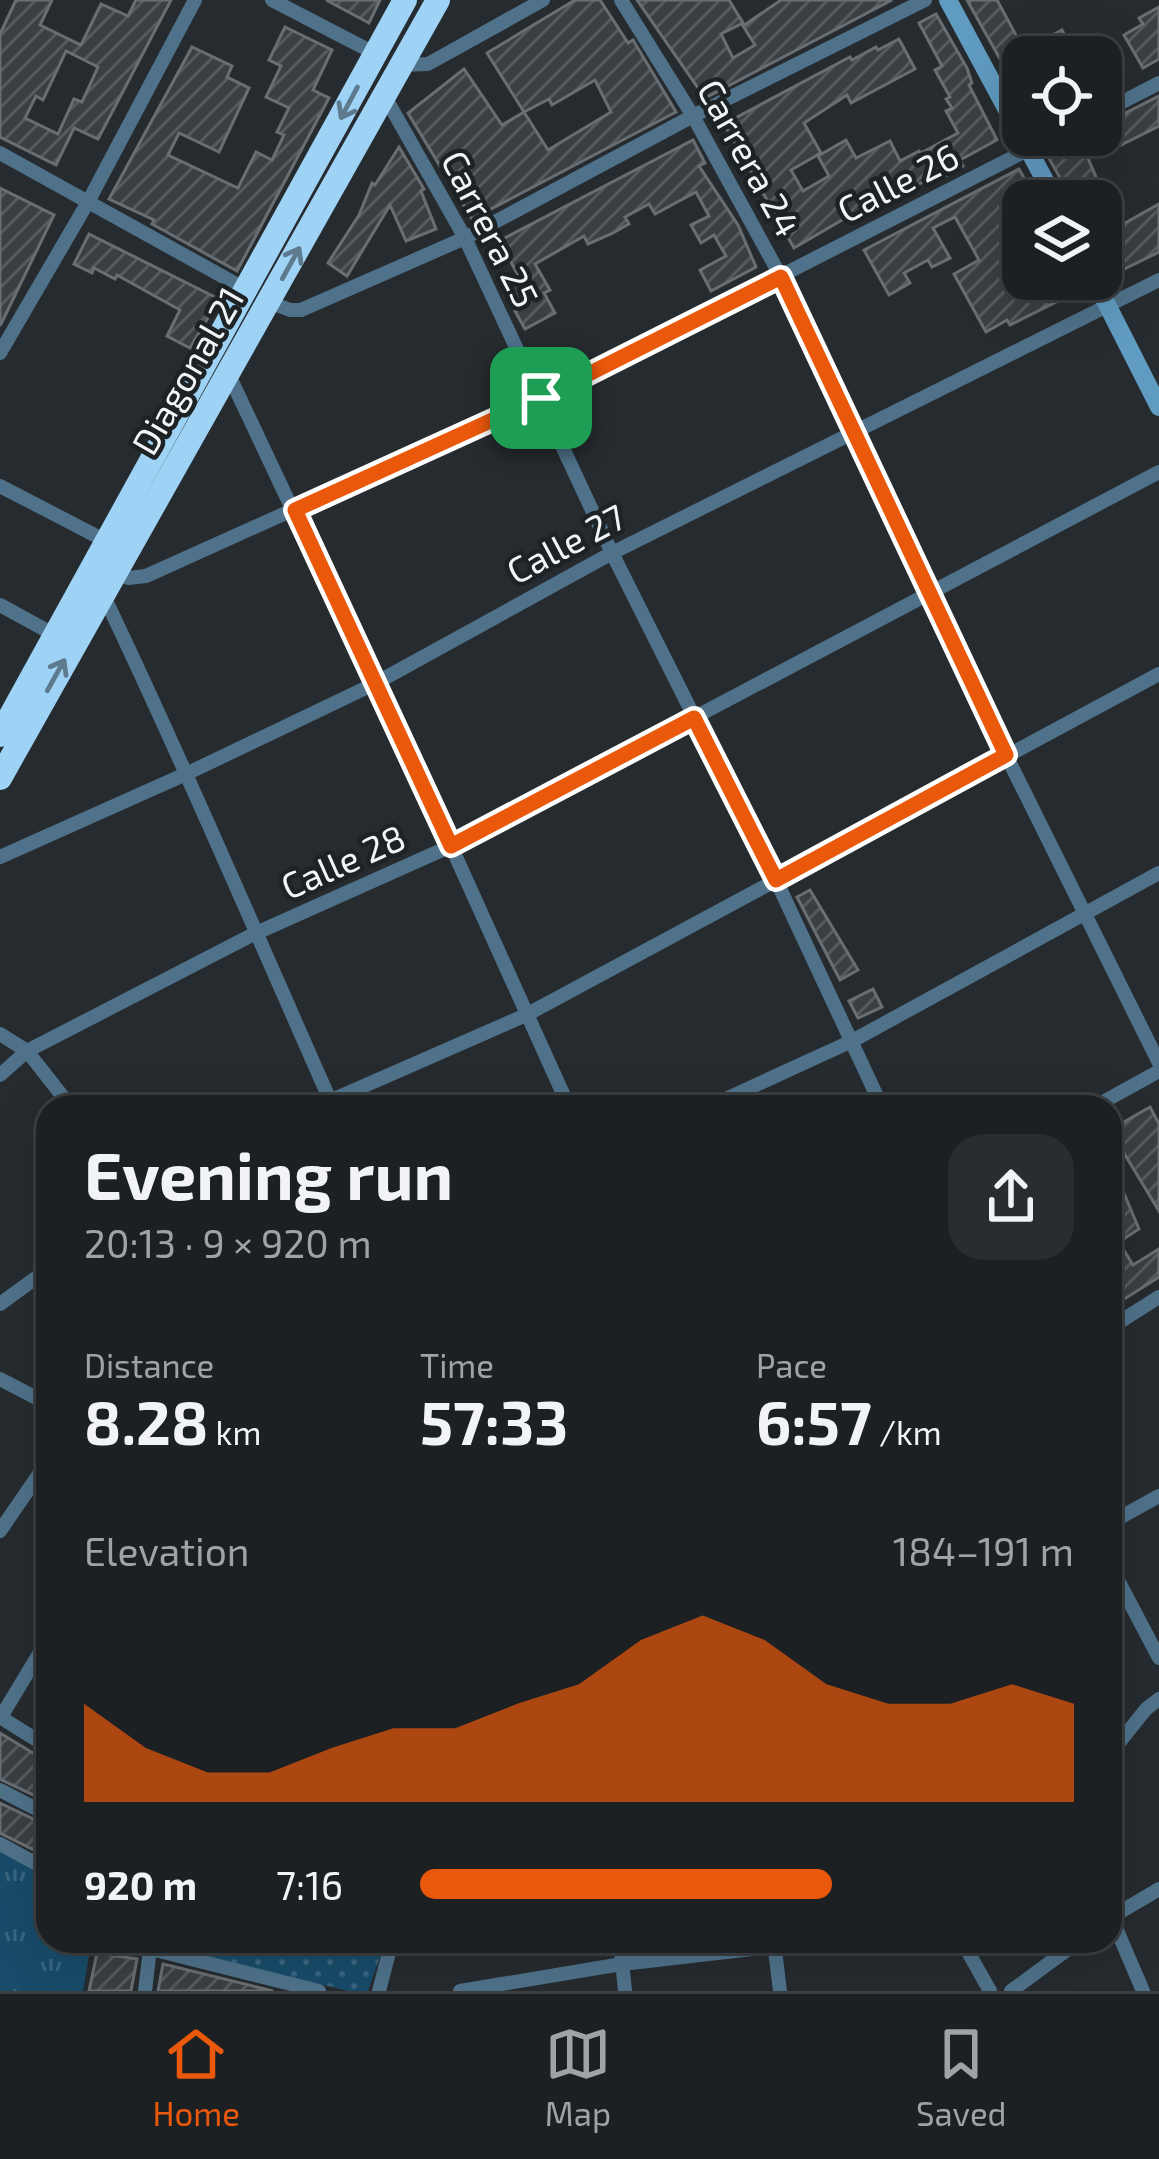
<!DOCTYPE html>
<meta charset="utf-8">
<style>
:root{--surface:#1c2023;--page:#292d30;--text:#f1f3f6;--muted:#a0a3a6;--line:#3a3e41;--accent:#ea580c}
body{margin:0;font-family:"Exo 2",sans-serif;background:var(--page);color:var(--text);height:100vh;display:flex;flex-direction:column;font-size:45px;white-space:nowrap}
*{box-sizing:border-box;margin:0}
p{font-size:39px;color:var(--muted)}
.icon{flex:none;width:66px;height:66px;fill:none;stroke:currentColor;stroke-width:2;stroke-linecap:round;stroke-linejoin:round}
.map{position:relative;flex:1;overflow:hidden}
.drawer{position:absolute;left:36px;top:1095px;width:1086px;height:858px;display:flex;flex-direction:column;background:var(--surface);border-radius:36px;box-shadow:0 12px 48px #0002,0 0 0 3px var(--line)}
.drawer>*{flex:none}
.buttons{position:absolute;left:1002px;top:36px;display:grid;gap:24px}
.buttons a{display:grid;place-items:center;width:120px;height:120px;border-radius:24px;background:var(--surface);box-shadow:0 12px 48px #0002,0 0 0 3px var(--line);font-size:60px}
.pin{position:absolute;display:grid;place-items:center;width:102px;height:102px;color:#fff;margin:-51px;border-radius:24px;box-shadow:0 6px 18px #0006}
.round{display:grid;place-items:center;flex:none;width:126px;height:126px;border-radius:36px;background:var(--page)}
.head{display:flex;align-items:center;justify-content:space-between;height:204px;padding:0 48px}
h1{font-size:66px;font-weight:700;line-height:90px}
.figures{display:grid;grid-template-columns:repeat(3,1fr);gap:18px;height:204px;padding:12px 48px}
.figures div{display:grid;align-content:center}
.figures b{font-size:60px;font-weight:700}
.figures small{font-size:33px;font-weight:400}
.figures p{font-size:33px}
.chart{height:336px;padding:24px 48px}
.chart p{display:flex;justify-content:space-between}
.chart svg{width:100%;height:216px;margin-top:12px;fill:var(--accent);opacity:.7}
ul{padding:0 48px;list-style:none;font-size:39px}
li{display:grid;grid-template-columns:192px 144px 1fr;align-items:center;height:90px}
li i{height:30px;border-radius:15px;background:var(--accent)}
.menu{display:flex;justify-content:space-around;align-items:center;height:168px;border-top:3px solid var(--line);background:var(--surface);font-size:33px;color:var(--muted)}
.menu a{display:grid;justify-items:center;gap:6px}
.menu .current{color:var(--accent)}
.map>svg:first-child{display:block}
.grass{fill:url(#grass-tufts)}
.park{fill:url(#park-dots)}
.building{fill:url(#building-hatch);stroke:#686e72;stroke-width:3;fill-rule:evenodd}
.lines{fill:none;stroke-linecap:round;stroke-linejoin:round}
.street{stroke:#4f728a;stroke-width:14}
.secondary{stroke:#609bc1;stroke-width:18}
.highway{stroke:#9ed3f6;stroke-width:24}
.oneway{stroke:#5e7a8e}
.route-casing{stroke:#fff;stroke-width:24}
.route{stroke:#ea580c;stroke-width:15}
.labels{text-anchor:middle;stroke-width:9;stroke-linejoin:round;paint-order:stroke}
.street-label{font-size:36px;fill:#f1f5f7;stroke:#1d2225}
</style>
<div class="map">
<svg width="1159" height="1991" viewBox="0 0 1159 1991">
<defs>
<pattern id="grass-tufts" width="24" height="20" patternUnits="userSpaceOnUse" patternTransform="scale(3)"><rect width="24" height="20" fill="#184c6a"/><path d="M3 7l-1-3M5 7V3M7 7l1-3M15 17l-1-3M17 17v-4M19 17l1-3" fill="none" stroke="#3a6680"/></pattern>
<pattern id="park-dots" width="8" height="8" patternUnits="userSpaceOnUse" patternTransform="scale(3)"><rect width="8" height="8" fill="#184c6a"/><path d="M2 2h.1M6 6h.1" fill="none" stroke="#3a6680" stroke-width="1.8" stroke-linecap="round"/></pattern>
<pattern id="building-hatch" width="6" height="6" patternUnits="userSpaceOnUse" patternTransform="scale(3)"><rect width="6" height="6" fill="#3a3f43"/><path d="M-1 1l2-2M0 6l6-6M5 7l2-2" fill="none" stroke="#575b5f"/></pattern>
</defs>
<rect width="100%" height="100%" fill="#262b2f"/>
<polygon class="grass" points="0,1852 48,1874 48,1941 91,1944 83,1991 0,1991"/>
<polygon class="park" points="165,1941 357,1941 381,1954 368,1991 349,1991 166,1948"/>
<g class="building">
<path d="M16,0h36l-12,25 41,20 20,-41 27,12 8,-16h35l-73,139 -24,-11 -18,37 -56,-28v-103zM66,51l32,16 -16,35 -8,-3 -16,35 -33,-16 11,-22 7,4z"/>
<polygon points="326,0 380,0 369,23"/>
<path d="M575,0h25l28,43 5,-3 43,72 -204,107 -64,-106 56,-44 38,56 22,-13 -37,-59zM595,80l16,32 -63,38 -24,-38 25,-13 3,6z"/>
<polygon points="637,0 729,0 743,23 721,34 733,58 755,45 743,26 781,0 892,0 705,98"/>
<polygon points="967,0 997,0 1024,50 1062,30 1070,45 1048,57 1023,57 1023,100"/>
<polygon points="1159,7 1159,59 1143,68 1124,35 1143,24 1139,18"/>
<polygon points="936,14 967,68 972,83 969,85 997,140 960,160 963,166 938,180 936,175 851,221 849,216 794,248 724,124 850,57 852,60 876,47 878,50 899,39 915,69 851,103 847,95 804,123 821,153 791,170 803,191 829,176 818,156 846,140 856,158 890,141 900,161 919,151 921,153 958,133 946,111 952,108 946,99 950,97 935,70 942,66 919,23"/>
<polygon points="285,27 332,50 313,90 329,98 237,271 152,224 154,220 109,199 192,47 232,66 227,77 249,88 219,152 179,133 168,155 238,188 256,152 272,160 284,135 277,132 289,108 266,97 281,66 269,60"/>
<polygon points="1159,96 1159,126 1119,146 1106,123"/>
<polygon points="1079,137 1096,177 1125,223 1159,204 1159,252 1112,275 1101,254 1101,201 1073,201 1046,153"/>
<polygon points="693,140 705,163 699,166 738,225 756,267 711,291 700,270 726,256 714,235 701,243 691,225 709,216 696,192 655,214 649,204 625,217 629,224 611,234 588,244 584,236 535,264 550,290 544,293 555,313 525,329 515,311 520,309 508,287 521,280 499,241"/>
<polygon points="399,147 424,189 421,191 436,229 406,241 390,205 347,276 328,263 359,215 372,183 375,185"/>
<polygon points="1019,169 1030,189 1025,192 1030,201 1023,201 1023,279 1065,279 1072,294 1010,325 1007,320 986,332 954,274 979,260 955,217 933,228 950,258 932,267 928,260 904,273 910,283 889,295 864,250"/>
<polygon points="0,188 54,215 0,326"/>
<polygon points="89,234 219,299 190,348 167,336 180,310 117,275 115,279 94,268 92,273 74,264"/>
<polygon points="810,890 858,970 840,980 797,897"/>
<polygon points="873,989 882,1007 858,1018 849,1001"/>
<polygon points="1150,1107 1159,1124 1159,1211 1110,1130"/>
<polygon points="1110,1160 1139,1229 1119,1242 1133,1265 1159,1249 1159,1277 1110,1308"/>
<polygon points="0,1733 48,1762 48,1802 0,1779"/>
<polygon points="0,1803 48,1826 48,1857 0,1833"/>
<polygon points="97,1953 137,1959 131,1991 89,1991"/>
<polygon points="163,1964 273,1991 158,1991"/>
</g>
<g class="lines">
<g class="street">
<polyline points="272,0 376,54"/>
<polyline points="621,0 693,116 781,277 1006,755 1159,1063"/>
<polyline points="399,65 428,64 543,0"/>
<polyline points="384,95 465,238 612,553 776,880 882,1107"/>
<polyline points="1101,113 1159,83"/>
<polyline points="0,153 247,290"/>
<polyline points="269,302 290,310 301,310 465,238 693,116 925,0"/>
<polyline points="0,353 88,202 195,0"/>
<polyline points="228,373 451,846 569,1107"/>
<polyline points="0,486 106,541"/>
<polyline points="115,572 128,578 146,576 541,398 1057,135"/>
<path d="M102,592c81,170 155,343 231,515"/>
<polyline points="0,605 53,634"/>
<polyline points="0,857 188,773 374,684 612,553 1159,280"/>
<polyline points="0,1034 27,1051 71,1107"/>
<polyline points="0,1075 27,1051 254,934 451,846 1159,472"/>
<polyline points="316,1107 526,1015 1159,674"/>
<polyline points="708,1107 852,1041 1159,873"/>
<polyline points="1094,1107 1159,1071"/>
<polyline points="0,1304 48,1269"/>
<polyline points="1110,1328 1159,1297"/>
<polyline points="0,1379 48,1404"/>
<polyline points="1110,1523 1159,1496"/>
<polyline points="0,1531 48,1461"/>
<polyline points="1110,1565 1159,1658"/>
<polyline points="0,1717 48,1747"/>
<polyline points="1,1717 48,1639"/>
<polyline points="1110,1754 1146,1709 1159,1699"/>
<polyline points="0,1790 48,1815"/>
<polyline points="0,1844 48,1870"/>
<polyline points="1110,1914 1143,1991"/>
<polyline points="1110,1918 1159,1889"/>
<polyline points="89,1941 151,1949 319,1991"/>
<polyline points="620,1941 625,1991"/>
<polyline points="962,1941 990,1991"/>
<polyline points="774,1942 780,1991"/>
<polyline points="145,1991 151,1941"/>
<polyline points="379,1991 392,1941"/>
<polyline points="460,1991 622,1964 822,1941"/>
<polyline points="1011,1991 1079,1941"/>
</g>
<g class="secondary">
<polyline points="948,0 1056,201"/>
<polyline points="1094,279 1159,407"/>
</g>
<g class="highway">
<polyline points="0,735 405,0"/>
<polyline points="0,778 438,0"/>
</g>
</g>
<defs><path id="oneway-shaft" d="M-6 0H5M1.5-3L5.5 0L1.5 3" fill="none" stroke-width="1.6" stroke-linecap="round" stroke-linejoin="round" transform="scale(3)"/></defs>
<g class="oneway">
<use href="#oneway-shaft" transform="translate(349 103) rotate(118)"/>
<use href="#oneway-shaft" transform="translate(291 263) rotate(-61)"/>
<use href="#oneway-shaft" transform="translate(56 675) rotate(-61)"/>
</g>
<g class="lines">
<defs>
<polygon id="route" points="781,277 1006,755 776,880 694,718 451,846 295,510 541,398"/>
</defs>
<use href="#route" class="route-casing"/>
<use href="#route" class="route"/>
</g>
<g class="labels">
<g class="street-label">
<text transform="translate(749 158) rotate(61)" y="13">Carrera 24</text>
<text transform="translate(898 183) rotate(-27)" y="13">Calle 26</text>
<text transform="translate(490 229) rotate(63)" y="13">Carrera 25</text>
<text transform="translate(188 371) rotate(-60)" y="13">Diagonal 21</text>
<text transform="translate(566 544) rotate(-28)" y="13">Calle 27</text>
<text transform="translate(343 862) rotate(-24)" y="13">Calle 28</text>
</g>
</g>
</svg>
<div class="buttons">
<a><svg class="icon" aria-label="locate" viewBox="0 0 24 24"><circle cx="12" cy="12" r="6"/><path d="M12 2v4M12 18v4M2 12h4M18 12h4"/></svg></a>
<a><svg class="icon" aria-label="layers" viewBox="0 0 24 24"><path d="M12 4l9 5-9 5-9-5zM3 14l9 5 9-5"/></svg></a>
</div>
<div class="pin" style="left:541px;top:398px;background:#1e9e55"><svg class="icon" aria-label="arrive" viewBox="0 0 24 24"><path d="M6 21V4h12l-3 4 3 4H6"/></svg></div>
<section class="drawer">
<div class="head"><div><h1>Evening run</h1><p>20:13 · 9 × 920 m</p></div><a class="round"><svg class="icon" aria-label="share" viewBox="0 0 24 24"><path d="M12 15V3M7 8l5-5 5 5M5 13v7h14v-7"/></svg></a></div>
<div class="figures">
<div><p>Distance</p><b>8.28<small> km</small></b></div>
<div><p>Time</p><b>57:33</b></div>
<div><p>Pace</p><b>6:57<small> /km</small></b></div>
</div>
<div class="chart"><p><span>Elevation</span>184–191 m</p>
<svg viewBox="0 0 160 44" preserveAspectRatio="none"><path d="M0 44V24L10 33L20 38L30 38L40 33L50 29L60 29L70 24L80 20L90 11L100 6L110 11L120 20L130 24L140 24L150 20L160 24V44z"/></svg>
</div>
<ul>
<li><b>920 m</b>7:16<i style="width:63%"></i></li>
</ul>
</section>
</div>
<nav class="menu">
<a class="current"><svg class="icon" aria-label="home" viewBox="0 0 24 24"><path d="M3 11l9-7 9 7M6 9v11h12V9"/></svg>Home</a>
<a><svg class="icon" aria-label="map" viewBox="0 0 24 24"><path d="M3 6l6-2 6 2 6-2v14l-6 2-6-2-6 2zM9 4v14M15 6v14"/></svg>Map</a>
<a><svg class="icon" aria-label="saved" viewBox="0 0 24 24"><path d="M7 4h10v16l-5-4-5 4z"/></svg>Saved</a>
</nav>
